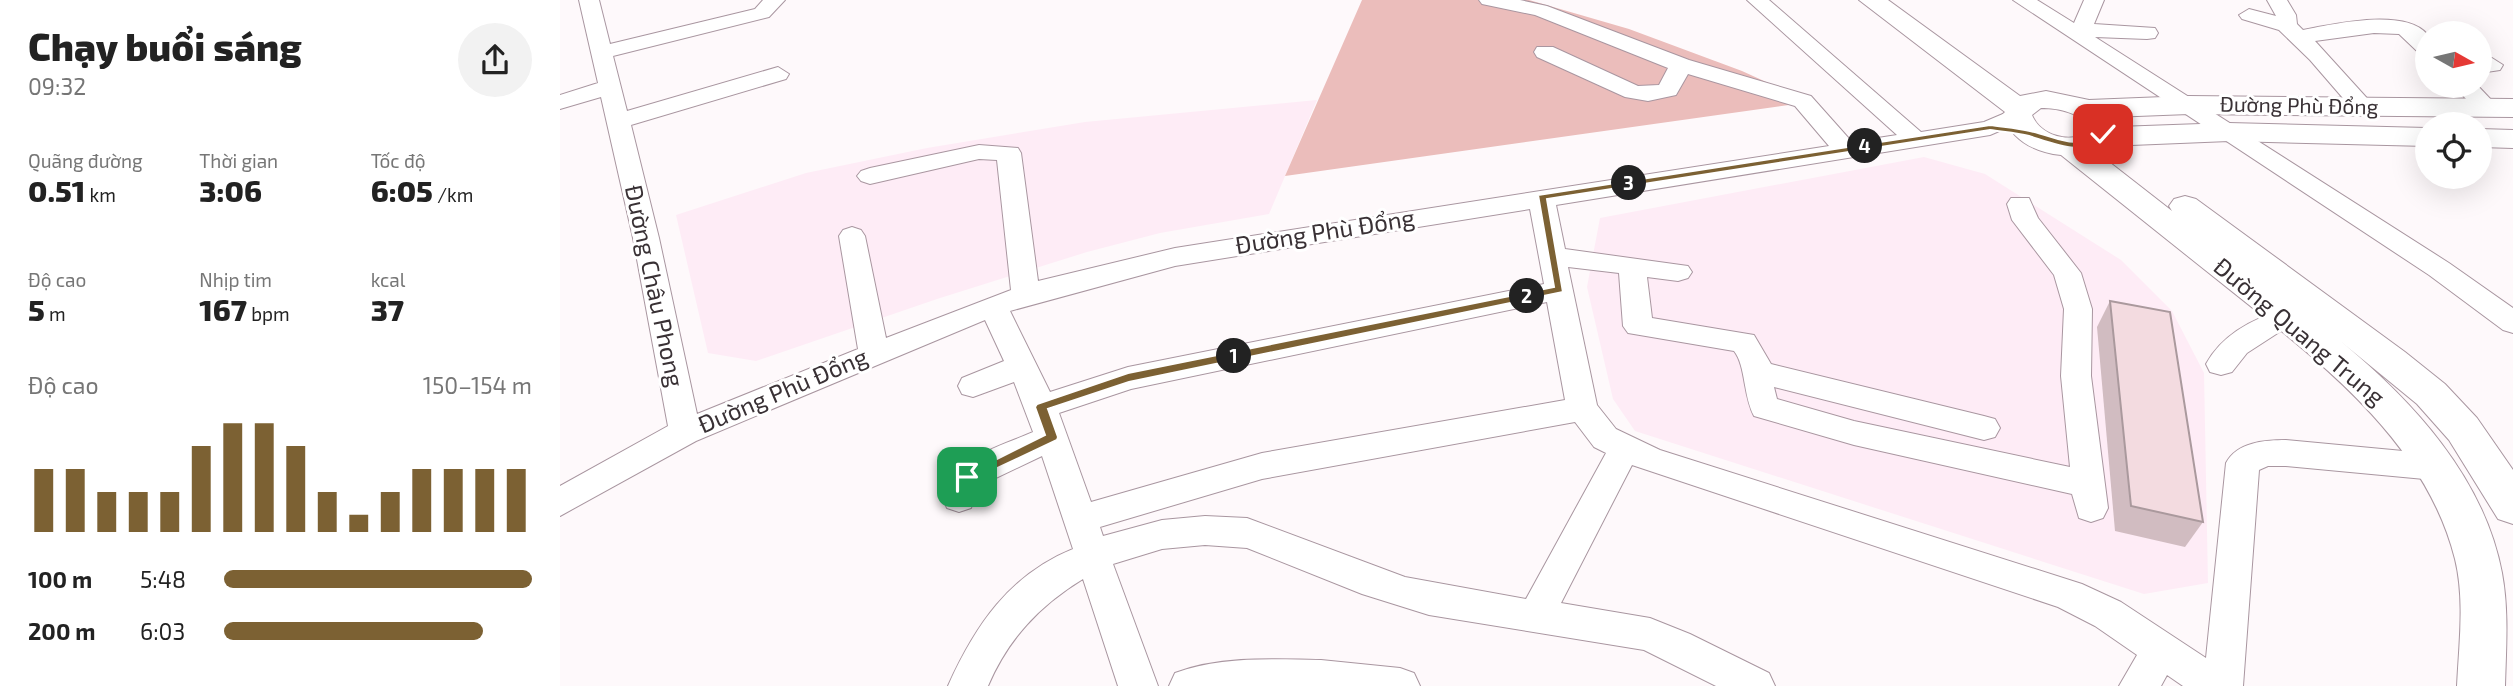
<!DOCTYPE html>
<html lang="vi">
<meta charset="utf-8">
<style>
:root{--surface:#fff;--page:#f2f2f2;--text:#222;--muted:#767676;--accent:#7c6133}
body{margin:0;font-family:"Exo 2",sans-serif;background:var(--page);color:var(--text);height:100vh;display:flex;flex-direction:column;font-size:26px;white-space:nowrap}
*{box-sizing:border-box;margin:0}
p{font-size:23px;color:var(--muted)}
.icon{flex:none;width:38px;height:38px;fill:none;stroke:currentColor;stroke-width:2;stroke-linecap:round;stroke-linejoin:round}
.map{position:relative;flex:1;overflow:hidden}
.drawer{display:flex;flex-direction:column;background:var(--surface);width:560px}
.drawer>*{flex:none}
.needle{width:46px;rotate:98deg}
.tools{position:absolute;left:1855px;top:21px;display:grid;gap:14px}
.tools a{display:grid;place-items:center;width:77px;height:77px;border-radius:50%;background:var(--surface);box-shadow:0 7px 28px #0002;font-size:35px}
.pin{position:absolute;display:grid;place-items:center;width:60px;height:60px;color:#fff;margin:-30px;border-radius:14px;box-shadow:0 4px 10px #0006}
.km{position:absolute;width:35px;height:35px;margin:-18px;border-radius:50%;background:#222;color:#fff;font-size:19px;line-height:35px;text-align:center}
.round{display:grid;place-items:center;flex:none;width:74px;height:74px;border-radius:37px;background:var(--page)}
.overview{display:flex;align-items:center;justify-content:space-between;height:119px;padding:0 28px}
h1{font-size:38px;font-weight:800;line-height:52px}
.stats{display:grid;grid-template-columns:repeat(3,1fr);gap:10px;height:119px;padding:7px 28px}
.stats div{display:grid;align-content:center}
.stats b{font-size:30px;font-weight:800}
.stats small{font-size:19px;font-weight:400}
.stats p{font-size:19px}
.chart{height:196px;padding:14px 28px}
.chart p{display:flex;justify-content:space-between}
.chart svg{width:100%;height:126px;margin-top:7px;stroke:var(--accent);stroke-width:6}
ul{padding:0 28px;list-style:none;font-size:23px}
li{display:grid;grid-template-columns:112px 84px 1fr;align-items:center;height:52px}
li i{height:18px;border-radius:9px;background:var(--accent)}
main{display:flex;flex:1;min-height:0}
.map>svg:first-child{display:block}
.built{fill:#feecf6}
.green{fill:#ebbdbb}
.lines{fill:none;stroke-linecap:round;stroke-linejoin:round}
.minor-casing{stroke:#a996a0;stroke-width:2}
.major-casing{stroke:#a996a0;stroke-width:2}
.minor{fill:#fff;fill-rule:evenodd}
.major{fill:#fff;fill-rule:evenodd}
.wall{fill:#d1bcc1}
.building{fill:#f3dbe0;stroke:#aa999d;stroke-width:2}
.route{fill:#7c6133;stroke:#fff;stroke-width:2}
.labels{text-anchor:middle;stroke-width:6;stroke-linejoin:round;paint-order:stroke}
.far-street-label{font-size:21px;fill:#393135;stroke:#fff}
.street-label{font-size:24px;fill:#393135;stroke:#fff}
</style>
<main>
<section class="drawer">
<div class="overview"><div><h1>Chạy buổi sáng</h1><p>09:32</p></div><a class="round"><svg class="icon" aria-label="share" viewBox="0 0 24 24"><path d="M12 15V3M7 8l5-5 5 5M5 13v7h14v-7"/></svg></a></div>
<div class="stats">
<div><p>Quãng đường</p><b>0.51<small> km</small></b></div>
<div><p>Thời gian</p><b>3:06</b></div>
<div><p>Tốc độ</p><b>6:05<small> /km</small></b></div>
</div>
<div class="stats">
<div><p>Độ cao</p><b>5<small> m</small></b></div>
<div><p>Nhịp tim</p><b>167<small> bpm</small></b></div>
<div><p>kcal</p><b>37</b></div>
</div>
<div class="chart"><p><span>Độ cao</span>150–154 m</p>
<svg viewBox="0 0 160 44" preserveAspectRatio="none"><path d="M5 44V22M15 44V22M25 44V30M35 44V30M45 44V30M55 44V14M65 44V6M75 44V6M85 44V14M95 44V30M105 44V38M115 44V30M125 44V22M135 44V22M145 44V22M155 44V22"/></svg>
</div>
<ul>
<li><b>100 m</b>5:48<i style="width:100%"></i></li>
<li><b>200 m</b>6:03<i style="width:84%"></i></li>
</ul>
</section>
<div class="map">
<svg width="1953" height="686" viewBox="0 0 1953 686">
<rect width="100%" height="100%" fill="#fef9fb"/>
<g class="built">
<polygon points="757,100 709,214 600,233 527,252 377,299 196,361 148,353 116,215 246,173 367,148 525,122"/>
<polygon points="1364,157 1425,174 1561,260 1612,311 1644,373 1648,583 1584,594 1075,431 1053,399 1027,287 1040,218"/>
</g>
<polygon class="green" points="802,0 969,0 1069,29 1182,71 1250,102 725,176"/>
<g class="lines">
<defs>
<g id="minor">
<path d="M19,0h20l11,44 145,-35 8,-9h22l-16,17 -156,39 14,55 151,-44 11,7 -3,5 -155,46 28,113 38,176 161,-65 -19,-113 4,-6 9,-3 9,3 4,6 21,102 125,-48 -14,-130 -18,-1 -109,25 -9,-3 -4,-5 4,-5 9,-3 109,-23 39,3 3,5 17,128 137,-33 654,-102 -34,-40 -107,-32 -12,21 -28,6 -23,-4 -88,-40 -3,-5 3,-5h16l85,39 21,-1 9,-17 -133,-53 -53,-11 -3,-4h41l27,6 142,54 122,36 41,46 45,-7 -150,-135h22l152,132 63,-10 33,-14 8,2 4,5 -4,5 -35,15 -434,70 9,44 123,17 4,6 -4,6 -10,3 -31,-4 5,41 102,17 17,29 213,52 11,3 5,9 -5,9 -11,3 -210,-53 3,12 77,22 216,46 -9,-91 3,-67 -10,-34 -42,-55 -5,-16 4,-6h18l9,20 43,55 11,36 -1,67 17,132 -5,10 -12,4 -12,-4 -7,-24 -218,-49 -100,-29c-11,-20 -8,-50 -20,-65l-106,-18 -5,-7 -4,-53 -51,-6 29,138 19,24 44,21 422,134 39,18 85,56 20,-195c11,-21 39,-23 60,-23l149,14 12,4 5,9 -5,9 -12,4 -149,-14h-18l-9,4 -16,216h-60l-16,-11 -6,11h-42l18,-31 -42,-29 -37,-19 -426,-142 -71,138 89,15 40,16 79,39 6,13h-59l-72,-36 -215,-35 -67,-21 -115,-46 -42,-3 -43,4 -49,15 45,122h-40l-35,-107c-44,27 -75,60 -95,107h-40c27,-60 61,-111 125,-137l-31,-93 -63,30 -8,22 -12,4 -12,-4c-21,-42 58,-63 86,-76l-19,-50 -41,15 -11,-3 -4,-8 4,-8 42,-17 -19,-41 -289,121 -136,75v-30l108,-60 -35,-188 -32,-141 -41,12v-14l38,-12zM970,209l14,75 -416,83 -78,25 -40,-81 165,-45zM987,302l18,98 -303,53 -171,49 -32,-89 72,-24zM1015,422l19,25 12,6 -80,146 -121,-22 -158,-59 -42,-2 -43,4 -59,16 -3,-9 162,-48z"/>
<polygon points="1453,0 1477,0 1514,23 1524,0 1544,0 1534,24 1595,28 1598,33 1595,38 1587,39 1535,37 1889,263 1953,308 1953,333 1943,330 1869,275"/>
<path d="M1707,0h20l9,15 1,9 6,6c31,-6 101,-22 124,4v20l-8,-1 -20,-19 -25,-1 -59,8 60,66 -4,5h-16l-45,-52 -31,-30 -37,-11 -3,-4 10,-6 27,7z"/>
<polygon points="1932,58 1943,65 1940,70 1920,73 1920,59"/>
<polygon points="1894,86 1918,86 1939,108 1935,113 1919,113"/>
<path d="M1729,308l10,3 5,7 -5,7 -15,4 -37,24 -15,19 -11,3 -11,-3 -4,-8c17,-31 50,-47 83,-56z"/>
<path d="M761,660l79,8 14,5 6,13h-251l6,-13c45,-17 99,-14 146,-13z"/>
</g>
<g id="major">
<path d="M1299,0h29l132,96 26,-5 43,9 100,-4 324,3v18l-324,-3 -78,3 6,10 112,-4 198,5v18l-198,-5 -122,5 -12,5 77,60 -3,-5 5,-7 11,-3 11,3 209,153 40,32 32,34 36,52v54l-15,-5 -49,-79 -32,-36 -78,-64c73,60 145,137 163,233 7,37 4,76 3,113h-48c2,-42 8,-86 -2,-127 -31,-123 -143,-203 -236,-278 -53,-42 -105,-84 -158,-126 -27,-3 -48,-14 -59,-40l3,-3zM1481,108c16,0 43,4 47,23 -18,14 -48,4 -56,-16z"/>
<polygon points="1920,129 1953,130 1953,148 1920,147"/>
</g>
</defs>
<use href="#minor" class="minor-casing"/>
<use href="#major" class="major-casing"/>
<use href="#minor" class="minor"/>
<use href="#major" class="major"/>
</g>
<polygon class="wall" points="1550,301 1643,522 1625,547 1555,531 1537,327"/>
<polygon class="building" points="1550,301 1610,312 1643,522 1571,506"/>
<path class="route" d="M1430,125c13,2 27,3 40,6 26,5 45,21 69,1l8,2c-23,24 -50,11 -78,2 -12,-3 -26,-4 -39,-6l-443,69 16,93 -434,90 -81,27 10,28 -1,3 -85,40h-9l-2,-3 84,-42 -10,-28 2,-3 91,-31 426,-86 -16,-92z"/>
<g class="labels">
<g class="far-street-label">
<text transform="translate(1739 106) rotate(1)" y="7">Đường Phù Đổng</text>
</g>
<g class="street-label">
<text transform="translate(765 232) rotate(-9)" y="8">Đường Phù Đổng</text>
<text transform="translate(94 286) rotate(78)" y="8">Đường Châu Phong</text>
<text transform="translate(1739 332) rotate(40)" y="8">Đường Quang Trung</text>
<text transform="translate(223 391) rotate(-23)" y="8">Đường Phù Đổng</text>
</g>
</g>
</svg>
<div class="tools">
<a><svg class="needle" viewBox="-14 -14 28 28"><path d="M0-13l5 13h-10z" fill="#e53935"/><path d="M0 13l5-13h-10z" fill="#767676"/></svg></a>
<a><svg class="icon" aria-label="locate" viewBox="0 0 24 24"><circle cx="12" cy="12" r="6"/><path d="M12 2v4M12 18v4M2 12h4M18 12h4"/></svg></a>
</div>
<div class="pin" style="left:407px;top:477px;background:#1e9e55"><svg class="icon" aria-label="arrive" viewBox="0 0 24 24"><path d="M6 21V4h12l-3 4 3 4H6"/></svg></div>
<div class="pin" style="left:1543px;top:134px;background:#d93025"><svg class="icon" aria-label="check" viewBox="0 0 24 24"><path d="M5 12l5 5 9-10"/></svg></div>
<b class="km" style="left:674px;top:356px">1</b>
<b class="km" style="left:967px;top:296px">2</b>
<b class="km" style="left:1069px;top:183px">3</b>
<b class="km" style="left:1305px;top:146px">4</b>
</div>
</main>
